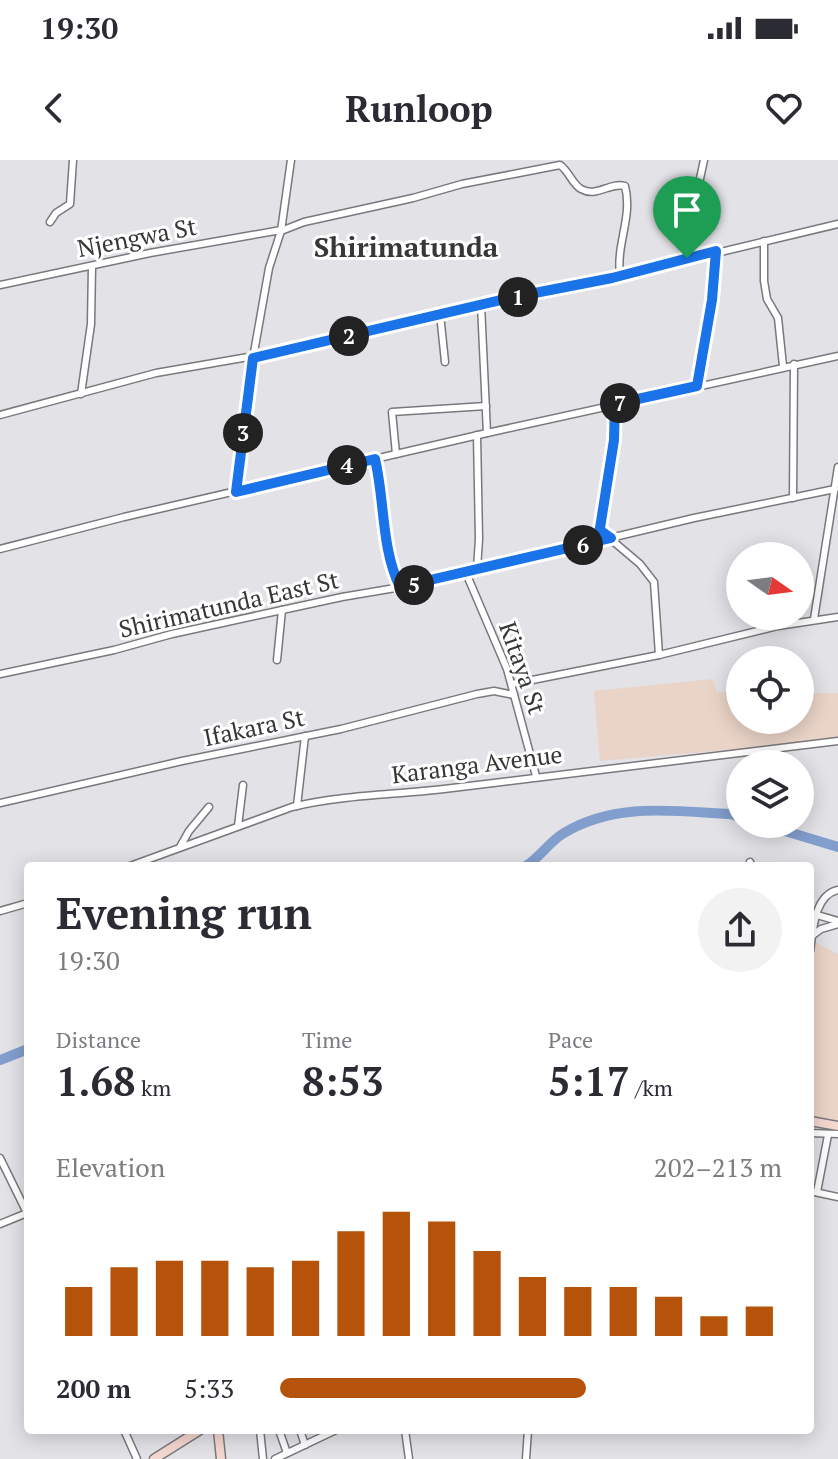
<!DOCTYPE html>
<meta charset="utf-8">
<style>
:root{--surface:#fff;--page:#f2f2f3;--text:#2b2b33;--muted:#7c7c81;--accent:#b45309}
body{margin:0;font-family:"PT Serif",serif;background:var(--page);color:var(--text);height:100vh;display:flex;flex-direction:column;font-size:30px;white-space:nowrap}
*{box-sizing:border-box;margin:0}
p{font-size:26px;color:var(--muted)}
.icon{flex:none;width:44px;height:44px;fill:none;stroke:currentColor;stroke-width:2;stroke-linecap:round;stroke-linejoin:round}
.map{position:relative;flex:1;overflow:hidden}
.side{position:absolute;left:24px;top:702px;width:790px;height:572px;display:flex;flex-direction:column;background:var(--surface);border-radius:8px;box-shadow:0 4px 20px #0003}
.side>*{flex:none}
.needle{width:52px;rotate:104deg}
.tools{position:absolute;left:726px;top:382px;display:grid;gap:16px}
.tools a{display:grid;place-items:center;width:88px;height:88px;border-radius:50%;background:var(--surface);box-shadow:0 4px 20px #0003;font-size:40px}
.pin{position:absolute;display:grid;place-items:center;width:68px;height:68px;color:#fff;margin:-82px -34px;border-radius:50% 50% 50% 0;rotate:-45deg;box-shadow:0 0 8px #0007}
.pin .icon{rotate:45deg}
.km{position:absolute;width:40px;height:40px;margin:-20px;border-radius:50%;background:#222;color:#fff;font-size:22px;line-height:40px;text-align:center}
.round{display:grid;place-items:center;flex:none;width:84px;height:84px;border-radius:42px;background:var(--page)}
.overview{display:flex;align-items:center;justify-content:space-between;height:136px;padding:0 32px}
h1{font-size:44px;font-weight:800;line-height:60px}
.metrics{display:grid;grid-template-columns:repeat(3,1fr);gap:12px;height:136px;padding:8px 32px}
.metrics div{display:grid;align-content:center}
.metrics b{font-size:40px;font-weight:800}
.metrics small{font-size:22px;font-weight:400}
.metrics p{font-size:22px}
.chart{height:224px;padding:16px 32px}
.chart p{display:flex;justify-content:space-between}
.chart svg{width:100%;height:144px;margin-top:8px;stroke:var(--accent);stroke-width:6}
ul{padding:0 32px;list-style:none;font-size:26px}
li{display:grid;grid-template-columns:128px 96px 1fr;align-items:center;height:60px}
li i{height:20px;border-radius:10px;background:var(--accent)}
.status{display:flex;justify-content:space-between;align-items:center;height:56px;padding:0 40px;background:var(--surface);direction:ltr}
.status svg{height:22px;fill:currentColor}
header{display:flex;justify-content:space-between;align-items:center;height:104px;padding:0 32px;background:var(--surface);font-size:36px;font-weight:800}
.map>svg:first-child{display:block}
.education{fill:#ead4c7}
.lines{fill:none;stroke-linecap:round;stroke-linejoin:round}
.river{stroke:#829ecd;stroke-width:10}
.street-casing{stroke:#79787d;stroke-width:9}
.secondary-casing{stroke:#79787d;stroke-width:11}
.street{stroke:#fff;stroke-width:6}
.secondary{stroke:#f4d7cf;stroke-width:8}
.route-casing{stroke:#fff;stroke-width:16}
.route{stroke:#1a73e8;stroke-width:10}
.labels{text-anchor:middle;stroke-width:6;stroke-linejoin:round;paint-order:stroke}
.street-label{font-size:24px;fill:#373738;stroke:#fff}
.quarter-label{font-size:28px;font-weight:bold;fill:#373738;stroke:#fff}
</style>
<div class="status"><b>19:30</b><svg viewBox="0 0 49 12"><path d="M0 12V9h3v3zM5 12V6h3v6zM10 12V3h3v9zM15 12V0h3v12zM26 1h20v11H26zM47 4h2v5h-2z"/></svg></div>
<header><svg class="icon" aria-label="back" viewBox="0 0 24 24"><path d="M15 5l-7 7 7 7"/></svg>Runloop<svg class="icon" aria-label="heart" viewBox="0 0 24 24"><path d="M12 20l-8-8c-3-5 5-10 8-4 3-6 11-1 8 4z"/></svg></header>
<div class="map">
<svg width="838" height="1299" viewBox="0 0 838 1299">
<rect width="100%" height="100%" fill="#e2e2e7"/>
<g class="education">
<polygon points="712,519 717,532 740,532 740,560 800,560 800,533 838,533 838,577 772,586 600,601 594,531"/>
<polygon points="815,782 838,794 838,961 810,956 810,816"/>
</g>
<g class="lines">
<g class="river">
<polyline points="762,664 838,687"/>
<path d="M526,706c14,-9 24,-25 38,-33 51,-31 110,-22 166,-19l10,3"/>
<polyline points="0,900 28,889"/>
</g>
<defs>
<g id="street">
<polyline points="50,62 56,53 70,44 73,0"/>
<polyline points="281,71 291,0"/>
<polyline points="764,81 764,121 767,139 778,158 783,206"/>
<polyline points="687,98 694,46 704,0"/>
<polyline points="0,125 150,93 281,70"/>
<polyline points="481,145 487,273"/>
<polyline points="440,154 445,202"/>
<polyline points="253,198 509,138 612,118 838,64"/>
<polyline points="697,226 712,140 716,91"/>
<polyline points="81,234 91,164 92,106"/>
<polyline points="615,244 614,280 600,368 601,371 640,404 654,422 659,495"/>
<polyline points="0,255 156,213 254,196"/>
<polyline points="396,294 392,252 486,246"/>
<path d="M375,299c10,42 6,89 25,128"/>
<path d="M236,332l17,-134 16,-90 12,-37 23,-9 109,-24 49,-14 98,-19c9,6 12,19 21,24 16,9 28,-7 44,-3 8,31 -9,57 -5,89"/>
<polyline points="793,338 794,204"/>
<polyline points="0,389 124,357 487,273 838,196"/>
<polyline points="477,409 479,379 477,275"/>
<polyline points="466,413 507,509 536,616"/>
<polyline points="814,459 838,307"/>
<polyline points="277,500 282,450"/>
<polyline points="0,514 114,490 172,474 342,437 413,425 694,358 835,329"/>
<polyline points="512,524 659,495 778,466 838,457"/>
<polyline points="0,643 182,601 341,569 477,534 494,531 514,535"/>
<polyline points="297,646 305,576"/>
<polyline points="238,666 243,625"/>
<polyline points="180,687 189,671 209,647"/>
<polyline points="750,702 752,706"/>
<path d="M130,706l162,-59c50,-12 100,-12 152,-18 131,-15 262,-33 394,-48"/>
<polyline points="0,751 28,743"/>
<polyline points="810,753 838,761"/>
<polyline points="813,775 821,769 838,764"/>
<path d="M810,791c3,-20 4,-56 28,-61"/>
<polyline points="810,973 838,974"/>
<polyline points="0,998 28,1055"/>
<polyline points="810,1031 838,1037"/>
<polyline points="817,1032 828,975"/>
<polyline points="0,1064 27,1053"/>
<polyline points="124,1270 137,1299"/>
<polyline points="260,1270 263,1299"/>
<polyline points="279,1270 287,1293"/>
<polyline points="300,1270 305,1285"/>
<polyline points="405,1270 409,1299"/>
<polyline points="275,1299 336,1270"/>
<polyline points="526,1299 528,1270"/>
</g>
<g id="secondary">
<polyline points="810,961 838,966"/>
<polyline points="218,1270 221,1299"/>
<polyline points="154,1299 200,1270"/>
</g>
</defs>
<use href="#street" class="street-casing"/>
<use href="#secondary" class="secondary-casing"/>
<use href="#street" class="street"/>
<use href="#secondary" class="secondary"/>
</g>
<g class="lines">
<defs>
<path id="route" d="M716,91l-4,49 -15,86 -82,18 -1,36 -14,88 1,3 10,7 -211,49c-19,-39 -15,-86 -25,-128l-139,33 17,-134 256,-60 103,-20z"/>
</defs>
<use href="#route" class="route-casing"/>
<use href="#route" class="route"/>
</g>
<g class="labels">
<g class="street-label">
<text transform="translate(137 78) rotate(-11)" y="8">Njengwa St</text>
<text transform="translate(229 445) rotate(-13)" y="8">Shirimatunda East St</text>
<text transform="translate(522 508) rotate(71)" y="8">Kitaya St</text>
<text transform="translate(254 568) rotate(-12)" y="8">Ifakara St</text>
<text transform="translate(477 605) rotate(-7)" y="8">Karanga Avenue</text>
</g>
<g class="quarter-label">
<text x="406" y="97">Shirimatunda</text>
</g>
</g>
</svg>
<div class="tools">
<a><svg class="needle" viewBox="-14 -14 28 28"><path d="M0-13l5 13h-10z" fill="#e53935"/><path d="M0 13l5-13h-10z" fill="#7c7c81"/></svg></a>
<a><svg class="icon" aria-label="locate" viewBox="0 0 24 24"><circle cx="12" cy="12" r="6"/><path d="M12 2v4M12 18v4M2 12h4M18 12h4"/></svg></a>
<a><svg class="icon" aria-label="layers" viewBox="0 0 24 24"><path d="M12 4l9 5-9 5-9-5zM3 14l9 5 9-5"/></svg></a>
</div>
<div class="pin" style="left:687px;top:98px;background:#1e9e55"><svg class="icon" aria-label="arrive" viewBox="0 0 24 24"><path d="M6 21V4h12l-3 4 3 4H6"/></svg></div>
<b class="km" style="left:518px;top:137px">1</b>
<b class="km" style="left:349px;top:176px">2</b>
<b class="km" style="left:243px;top:273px">3</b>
<b class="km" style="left:347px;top:305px">4</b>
<b class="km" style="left:414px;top:425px">5</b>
<b class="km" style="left:583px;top:385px">6</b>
<b class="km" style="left:620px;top:243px">7</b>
<section class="side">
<div class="overview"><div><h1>Evening run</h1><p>19:30</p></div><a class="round"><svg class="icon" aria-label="share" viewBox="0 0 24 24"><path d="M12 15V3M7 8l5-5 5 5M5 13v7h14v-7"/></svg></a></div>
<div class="metrics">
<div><p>Distance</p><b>1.68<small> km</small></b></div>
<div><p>Time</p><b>8:53</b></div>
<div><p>Pace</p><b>5:17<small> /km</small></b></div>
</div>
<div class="chart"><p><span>Elevation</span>202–213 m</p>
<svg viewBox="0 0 160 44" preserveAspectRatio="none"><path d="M5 44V29M15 44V23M25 44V21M35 44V21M45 44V23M55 44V21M65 44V12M75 44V6M85 44V9M95 44V18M105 44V26M115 44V29M125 44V29M135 44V32M145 44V38M155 44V35"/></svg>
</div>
<ul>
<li><b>200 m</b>5:33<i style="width:61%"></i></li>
</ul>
</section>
</div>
